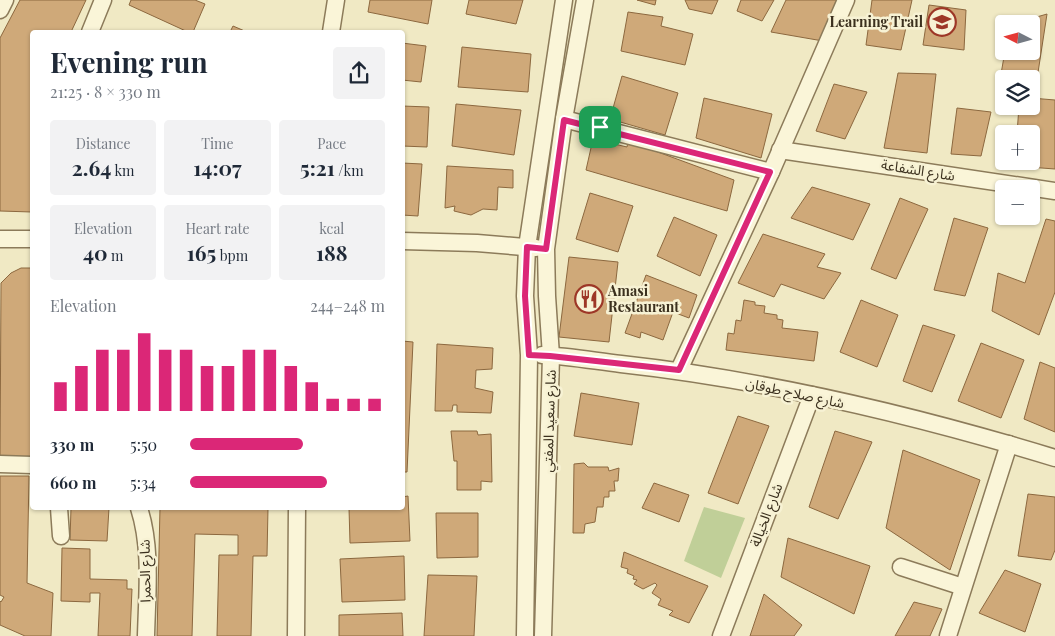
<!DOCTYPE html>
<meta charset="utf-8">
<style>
:root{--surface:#fff;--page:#f2f2f3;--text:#1f2937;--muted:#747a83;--accent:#db2777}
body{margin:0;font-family:"Playfair Display","Noto Sans Arabic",serif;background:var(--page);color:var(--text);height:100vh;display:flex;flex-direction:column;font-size:19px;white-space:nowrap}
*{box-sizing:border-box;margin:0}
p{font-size:16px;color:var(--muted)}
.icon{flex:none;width:28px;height:28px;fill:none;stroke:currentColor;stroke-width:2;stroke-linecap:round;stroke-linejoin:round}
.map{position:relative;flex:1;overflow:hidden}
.side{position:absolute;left:30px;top:30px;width:375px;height:480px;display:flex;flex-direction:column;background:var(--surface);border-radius:5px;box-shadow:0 1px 4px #0004}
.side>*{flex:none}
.needle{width:32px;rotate:276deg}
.buttons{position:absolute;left:995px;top:15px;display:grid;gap:10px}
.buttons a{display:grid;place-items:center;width:45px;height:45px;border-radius:5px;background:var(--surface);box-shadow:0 1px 4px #0004;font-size:25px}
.pin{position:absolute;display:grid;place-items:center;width:42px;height:42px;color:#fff;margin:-21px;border-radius:10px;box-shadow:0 2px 8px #0006}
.round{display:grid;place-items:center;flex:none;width:52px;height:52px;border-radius:5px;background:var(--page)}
.overview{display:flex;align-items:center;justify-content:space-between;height:85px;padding:0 20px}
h1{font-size:28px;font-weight:700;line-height:38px}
.stats{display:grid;grid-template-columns:repeat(3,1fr);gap:8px;height:85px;padding:5px 20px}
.stats div{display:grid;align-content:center;border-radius:5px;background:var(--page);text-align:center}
.stats b{font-size:21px;font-weight:700}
.stats small{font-size:14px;font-weight:400}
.stats p{font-size:14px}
.chart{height:140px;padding:10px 20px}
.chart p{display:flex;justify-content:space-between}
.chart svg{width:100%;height:90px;margin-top:5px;stroke:var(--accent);stroke-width:6}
ul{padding:0 20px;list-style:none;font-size:16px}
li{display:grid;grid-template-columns:80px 60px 1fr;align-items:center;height:38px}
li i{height:12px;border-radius:6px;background:var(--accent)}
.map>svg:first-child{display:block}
.green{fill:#c0cf98}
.building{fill:#cfa979;stroke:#8c683f}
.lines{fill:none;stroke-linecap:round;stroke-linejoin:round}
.minor-casing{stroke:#8c7b5a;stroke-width:19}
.minor{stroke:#faf5d8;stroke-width:16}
.route-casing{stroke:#fff;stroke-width:10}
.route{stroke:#db2777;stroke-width:6}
.labels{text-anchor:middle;stroke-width:5;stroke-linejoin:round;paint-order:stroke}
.poi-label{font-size:14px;font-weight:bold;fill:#3b301e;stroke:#f7f2d4;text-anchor:end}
.street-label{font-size:14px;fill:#3b301e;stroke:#f7f2d4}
</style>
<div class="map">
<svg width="1055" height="636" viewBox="0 0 1055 636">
<rect width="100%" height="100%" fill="#f0e9c4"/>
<polygon class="green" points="704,507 745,518 721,578 684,561"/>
<g class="building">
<polygon points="20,0 86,0 71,32 32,32 32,212 0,211 0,38"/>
<polygon points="131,0 195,0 205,4 193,32 188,32 129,5"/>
<polygon points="370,0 432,0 428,24 368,12"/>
<polygon points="469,0 523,0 516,24 466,14"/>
<polygon points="637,0 656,0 655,5"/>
<polygon points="685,0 718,0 712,14 689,9"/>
<polygon points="741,0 774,0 762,21 737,11"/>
<polygon points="786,0 841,0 823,41 771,32"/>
<polygon points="872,0 912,0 901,50 866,45"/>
<polygon points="929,5 966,10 964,50 923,45"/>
<polygon points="628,12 663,17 661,26 693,34 685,65 621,51"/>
<polygon points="1047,14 1037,79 1001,74 1005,51 1031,51 1031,24 1013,24"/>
<polygon points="233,26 247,32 230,32"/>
<polygon points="402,43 426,46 421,82 402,80"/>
<polygon points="462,47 531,54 528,92 458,87"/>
<polygon points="898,73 936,74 927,153 884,148"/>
<polygon points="622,76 678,93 665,135 610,119"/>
<polygon points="834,84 867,92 845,139 816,131"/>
<polygon points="704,98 772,114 761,158 696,138"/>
<polygon points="1031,98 1055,100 1055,169 1015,166 1015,161 1031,161 1031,134 1017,134 1019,106 1031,106"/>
<polygon points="456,104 521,110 514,155 452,146"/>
<polygon points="402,106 429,107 427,147 402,146"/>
<polygon points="957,108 991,112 981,156 951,154"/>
<polygon points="593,139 627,147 628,141 734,180 727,211 586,170"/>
<polygon points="402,163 422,164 418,216 402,215"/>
<polygon points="447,166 513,170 513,188 498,187 497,210 483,209 471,215 454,211 455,206 445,208"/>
<polygon points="812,187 870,204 853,240 791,218"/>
<polygon points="590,193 633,206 618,252 576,239"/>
<polygon points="900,198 928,209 896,279 871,269"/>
<polygon points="674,217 717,235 700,276 657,256"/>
<polygon points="954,218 988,228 965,296 934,290"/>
<polygon points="1046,219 1055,221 1055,292 1039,335 992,311 998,273 1025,283"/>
<polygon points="763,234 825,254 817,267 841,273 824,299 781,284 774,297 738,283"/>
<polygon points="569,257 618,262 609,342 559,337"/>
<polygon points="21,268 32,268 32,463 0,462 1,283 11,273"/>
<polygon points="646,275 697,295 689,318 673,312 663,340 641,332 640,338 625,333"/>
<polygon points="744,300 755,302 755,305 765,306 764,313 777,315 777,319 783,320 782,328 818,332 814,361 726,350 728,333 734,334 736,320 741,321"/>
<polygon points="861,300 898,315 877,367 840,352"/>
<polygon points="923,325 955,335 932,392 903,381"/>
<polygon points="402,341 413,342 407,472 402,472"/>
<polygon points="981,343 1024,360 1001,418 958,401"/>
<polygon points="437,344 493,348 492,369 476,370 475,388 493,392 491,413 457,412 457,405 453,405 452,411 435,411"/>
<polygon points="1040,362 1055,368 1055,432 1024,419"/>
<polygon points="581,393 639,403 632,445 574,436"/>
<polygon points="738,416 769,426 738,504 708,493"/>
<polygon points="451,431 477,431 478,435 491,434 492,482 481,481 481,490 457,490 457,461 454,461"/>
<polygon points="835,431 872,442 838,519 809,507"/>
<polygon points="903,450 980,480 950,570 886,528"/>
<polygon points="584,463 588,467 608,467 609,471 619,468 618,481 614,481 615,491 609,491 609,497 604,497 603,507 597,507 595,522 585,524 584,533 573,533 574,464"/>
<polygon points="0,476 29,476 27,583 53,593 51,636 25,636 0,625 0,601 1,602 4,597 0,595"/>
<polygon points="654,483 689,495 679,522 642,508"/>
<polygon points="1028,494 1055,497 1055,550 1051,560 1018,556"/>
<polygon points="408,496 410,541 350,543 349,508 402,508 402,497"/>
<polygon points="71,508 109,508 107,541 70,540"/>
<polygon points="160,508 268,508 267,556 253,556 251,636 217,636 219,555 238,555 238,535 195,534 192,636 157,636"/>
<polygon points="436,513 478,513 478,557 437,558"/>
<polygon points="788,538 870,566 854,614 781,577"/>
<polygon points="62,548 90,549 90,579 127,580 127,589 132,589 130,636 98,636 100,593 90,593 90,602 61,601"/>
<polygon points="624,552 708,586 689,623 669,615 673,611 658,605 661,599 652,593 657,585 655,583 643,589 634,584 637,580 633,579 634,576 627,573 628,569 621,567"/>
<polygon points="404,556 405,600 342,602 340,559"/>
<polygon points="1005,570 1041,584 1025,632 979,613"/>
<polygon points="428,575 477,576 474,636 424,636"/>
<polygon points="764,594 802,625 794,636 750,636"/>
<polygon points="914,602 942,609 930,636 895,636"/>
<polygon points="402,613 403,636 339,636 339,615"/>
</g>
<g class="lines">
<defs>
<g id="minor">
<polyline points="0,10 5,0"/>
<polyline points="90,32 103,0"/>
<polyline points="331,32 336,0"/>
<polyline points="564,119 771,172"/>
<polyline points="780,150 1055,191"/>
<polyline points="0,239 32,239"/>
<polyline points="402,241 477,243 536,248"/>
<path d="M542,355c26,1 53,6 79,9 146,16 293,51 434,94"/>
<polyline points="679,370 771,172 846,0"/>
<polyline points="0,464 32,465"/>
<polyline points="59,508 61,536"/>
<path d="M139,508c13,40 8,86 7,128"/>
<polyline points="901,567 963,587"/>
<polyline points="296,636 297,508"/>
<polyline points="525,636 529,355 525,296 527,247 564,0"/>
<polyline points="543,636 551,356 547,296 546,249 564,119 585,0"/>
<polyline points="721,636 812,395"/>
<polyline points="948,636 1009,444"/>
</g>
</defs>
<use href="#minor" class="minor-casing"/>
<use href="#minor" class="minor"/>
</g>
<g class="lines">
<defs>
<polygon id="route" points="564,120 770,172 679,370 550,356 529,355 525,296 527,247 546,249"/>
</defs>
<use href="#route" class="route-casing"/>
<use href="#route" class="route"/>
</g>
<defs>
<symbol id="school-ring" viewBox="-11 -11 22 22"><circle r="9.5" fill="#f7f2d4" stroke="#9d3727" stroke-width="1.5"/><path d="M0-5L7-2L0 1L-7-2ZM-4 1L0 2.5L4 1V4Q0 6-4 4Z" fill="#9d3727"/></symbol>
<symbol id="restaurant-ring" viewBox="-11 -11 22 22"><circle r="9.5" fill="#f7f2d4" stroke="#9d3727" stroke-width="1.5"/><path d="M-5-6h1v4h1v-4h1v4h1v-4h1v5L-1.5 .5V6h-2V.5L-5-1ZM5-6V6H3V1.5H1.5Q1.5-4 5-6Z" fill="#9d3727"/></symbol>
</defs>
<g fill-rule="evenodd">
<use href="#school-ring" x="926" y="6" width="32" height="32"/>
<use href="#restaurant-ring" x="573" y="283" width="32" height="32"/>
</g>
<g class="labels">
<g class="poi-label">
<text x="923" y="27">Learning Trail</text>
<text x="608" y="296" text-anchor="start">Amasi<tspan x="608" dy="16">Restaurant</tspan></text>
</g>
<g class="street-label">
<text transform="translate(918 170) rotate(9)" y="5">شارع الشفاعة</text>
<text transform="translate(795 393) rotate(12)" y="5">شارع صلاح طوقان</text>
<text transform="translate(549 421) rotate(-88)" y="5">شارع سعيد المفتي</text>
<text transform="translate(766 515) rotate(-69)" y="5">شارع الخيالة</text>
<text transform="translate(145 571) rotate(-91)" y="5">شارع الحمرا</text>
</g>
</g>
</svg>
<div class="buttons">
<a><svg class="needle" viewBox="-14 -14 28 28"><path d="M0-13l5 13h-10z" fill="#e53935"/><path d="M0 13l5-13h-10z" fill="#747a83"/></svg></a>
<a><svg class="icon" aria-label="layers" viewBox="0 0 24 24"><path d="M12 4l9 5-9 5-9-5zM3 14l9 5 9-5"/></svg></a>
<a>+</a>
<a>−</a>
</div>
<div class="pin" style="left:600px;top:127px;background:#1e9e55"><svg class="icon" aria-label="arrive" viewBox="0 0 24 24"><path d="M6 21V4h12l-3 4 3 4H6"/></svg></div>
<section class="side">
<div class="overview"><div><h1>Evening run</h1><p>21:25 · 8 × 330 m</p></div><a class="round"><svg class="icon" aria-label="share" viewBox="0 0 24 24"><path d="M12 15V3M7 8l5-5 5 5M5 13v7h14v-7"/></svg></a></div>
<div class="stats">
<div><p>Distance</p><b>2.64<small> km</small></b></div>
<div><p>Time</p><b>14:07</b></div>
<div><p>Pace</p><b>5:21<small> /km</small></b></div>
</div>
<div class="stats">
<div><p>Elevation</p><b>40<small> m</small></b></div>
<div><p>Heart rate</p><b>165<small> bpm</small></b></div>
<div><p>kcal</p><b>188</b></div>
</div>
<div class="chart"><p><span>Elevation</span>244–248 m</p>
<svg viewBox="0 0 160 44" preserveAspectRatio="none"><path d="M5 44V30M15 44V22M25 44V14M35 44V14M45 44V6M55 44V14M65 44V14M75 44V22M85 44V22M95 44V14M105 44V14M115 44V22M125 44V30M135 44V38M145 44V38M155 44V38"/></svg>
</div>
<ul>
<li><b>330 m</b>5:50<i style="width:58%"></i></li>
<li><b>660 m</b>5:34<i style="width:70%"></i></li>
</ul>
</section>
</div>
